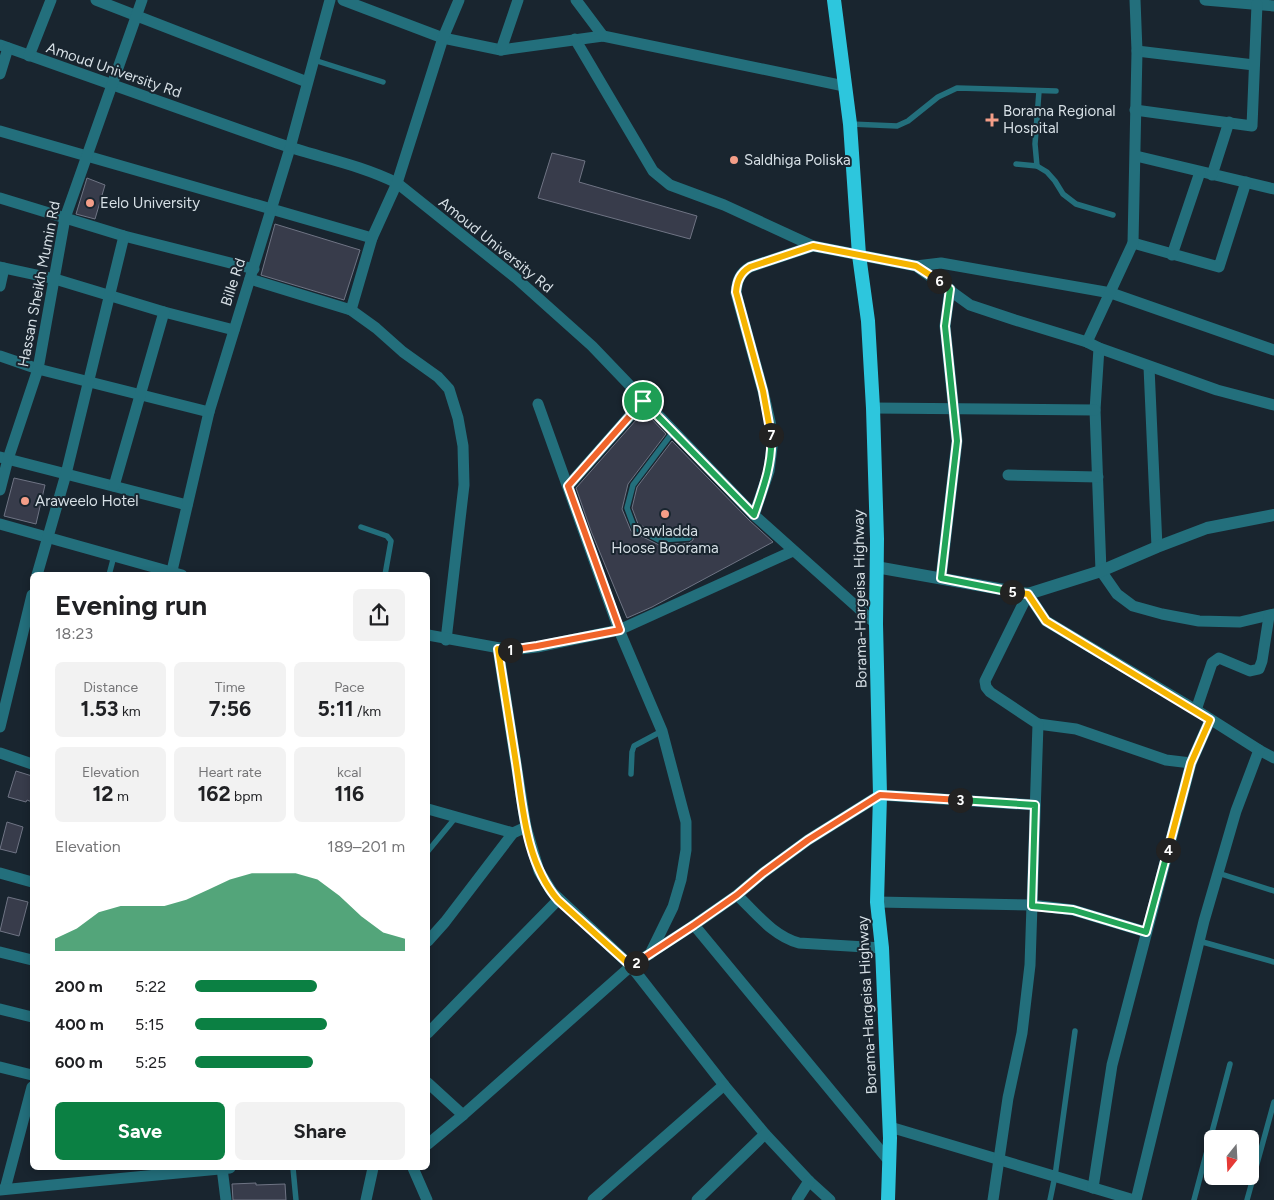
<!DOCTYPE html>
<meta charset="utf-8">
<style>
:root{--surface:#fff;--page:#f2f2f2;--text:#202124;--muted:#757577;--accent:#0b8043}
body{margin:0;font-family:Figtree,sans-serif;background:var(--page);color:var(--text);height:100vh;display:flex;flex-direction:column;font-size:19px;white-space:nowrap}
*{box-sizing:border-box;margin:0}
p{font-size:16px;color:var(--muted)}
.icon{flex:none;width:28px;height:28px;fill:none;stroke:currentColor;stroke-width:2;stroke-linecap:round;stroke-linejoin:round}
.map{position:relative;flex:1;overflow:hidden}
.side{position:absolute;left:30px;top:572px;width:400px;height:598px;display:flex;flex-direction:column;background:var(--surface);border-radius:8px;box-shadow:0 2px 8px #0003}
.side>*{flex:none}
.needle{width:32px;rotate:198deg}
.tools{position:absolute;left:1204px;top:1130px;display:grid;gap:10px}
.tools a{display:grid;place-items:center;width:55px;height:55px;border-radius:8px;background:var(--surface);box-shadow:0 2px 8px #0003;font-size:25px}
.pin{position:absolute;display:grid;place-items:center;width:42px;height:42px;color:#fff;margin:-21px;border:2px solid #fff;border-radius:50%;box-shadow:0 1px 5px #0007}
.km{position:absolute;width:25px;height:25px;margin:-12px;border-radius:50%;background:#222;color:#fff;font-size:14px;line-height:25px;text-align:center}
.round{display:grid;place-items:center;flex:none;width:52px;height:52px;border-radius:8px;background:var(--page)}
.headline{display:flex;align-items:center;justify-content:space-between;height:85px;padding:0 25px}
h1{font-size:28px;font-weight:700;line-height:38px}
.figures{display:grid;grid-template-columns:repeat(3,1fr);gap:8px;height:85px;padding:5px 25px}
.figures div{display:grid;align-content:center;border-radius:8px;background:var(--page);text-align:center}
.figures b{font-size:21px;font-weight:700}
.figures small{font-size:14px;font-weight:400}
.figures p{font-size:14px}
.chart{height:140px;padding:10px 25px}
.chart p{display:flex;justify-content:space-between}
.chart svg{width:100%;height:90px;margin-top:5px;fill:var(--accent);opacity:.7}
.action{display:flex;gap:10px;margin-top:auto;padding:10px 25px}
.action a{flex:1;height:58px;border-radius:8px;background:var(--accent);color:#fff;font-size:20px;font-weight:700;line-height:58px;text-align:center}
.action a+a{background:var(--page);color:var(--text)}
ul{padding:0 25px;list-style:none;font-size:16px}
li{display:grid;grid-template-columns:80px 60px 1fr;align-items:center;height:38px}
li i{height:12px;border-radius:6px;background:var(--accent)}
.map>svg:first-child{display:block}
.building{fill:#383c4b;stroke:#6f7484}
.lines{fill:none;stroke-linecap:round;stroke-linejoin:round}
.service{stroke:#236f7c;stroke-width:5.5}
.minor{stroke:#236f7c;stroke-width:11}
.tertiary{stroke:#236f7c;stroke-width:12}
.trunk{stroke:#2dc6dd;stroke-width:14}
.split-1-casing{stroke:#fff;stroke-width:10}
.split-2-casing{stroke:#fff;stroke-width:10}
.split-3-casing{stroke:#fff;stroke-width:10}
.split-4-casing{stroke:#fff;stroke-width:10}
.split-5-casing{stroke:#fff;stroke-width:10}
.split-6-casing{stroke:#fff;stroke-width:10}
.split-7-casing{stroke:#fff;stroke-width:10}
.split-8-casing{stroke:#fff;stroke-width:10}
.split-1{stroke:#f0652b;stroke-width:6}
.split-2{stroke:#f5b400;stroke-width:6}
.split-3{stroke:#f0652b;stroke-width:6}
.split-4{stroke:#22a559;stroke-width:6}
.split-5{stroke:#f5b400;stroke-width:6}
.split-6{stroke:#22a559;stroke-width:6}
.split-7{stroke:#f5b400;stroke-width:6}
.split-8{stroke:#22a559;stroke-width:6}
.poi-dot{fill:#f49e88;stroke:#19252f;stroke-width:2}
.labels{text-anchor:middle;stroke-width:4;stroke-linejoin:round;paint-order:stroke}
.street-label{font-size:15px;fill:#d6dfe5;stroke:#19252f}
.poi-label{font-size:15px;fill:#d6dfe5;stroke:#19252f;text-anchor:start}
</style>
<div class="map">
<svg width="1274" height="1200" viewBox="0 0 1274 1200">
<rect width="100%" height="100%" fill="#19252f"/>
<g class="building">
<polygon points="552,153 585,161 579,182 697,216 690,239 538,198"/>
<polygon points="87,178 105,185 95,219 76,214"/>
<polygon points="275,224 360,250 344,300 261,275"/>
<polygon points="644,411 666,434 628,484 622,509 631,531 659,545 689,543 693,540 693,536 689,533 660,535 638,524 632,508 637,487 672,441 749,520 773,542 652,607 627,618 591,531 576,488"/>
<polygon points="14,478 45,485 36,524 4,516"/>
<polygon points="16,771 32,776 32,802 27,800 26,802 8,797"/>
<polygon points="7,822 23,827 16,853 0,849"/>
<polygon points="8,897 28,902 19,936 0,931"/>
<polygon points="256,1183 256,1185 285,1184 286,1200 233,1200 232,1184"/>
</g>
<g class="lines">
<g class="service">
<polyline points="314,60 383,82"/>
<polyline points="850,124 897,126 908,121 938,97 957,88 1056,91"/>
<polyline points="1016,164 1037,166 1035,144 1039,91"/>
<polyline points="1037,166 1047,172 1055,181 1063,194 1076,204 1113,215"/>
<polyline points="673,432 633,485 627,508 634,527 659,540 689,538"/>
<polyline points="361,527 387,536 391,541 385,575"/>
<polyline points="109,575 114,556"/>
<polyline points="631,774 632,752 634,746 662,731"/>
<polyline points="428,851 456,817"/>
<polyline points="1218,873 1274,891"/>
<polyline points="1199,941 1274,962"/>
<polyline points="293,1168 296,1200"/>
<polyline points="1050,1200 1055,1176 1075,1031"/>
<polyline points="1194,1200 1230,1064"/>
<polyline points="1247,1200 1274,1102"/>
</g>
<g class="minor">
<polyline points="96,0 307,82"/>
<polyline points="343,0 443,38 501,50 603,36 844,86"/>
<polyline points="576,0 603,36"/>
<polyline points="1205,0 1274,6"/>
<polyline points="575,39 653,171 670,185 724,205 813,246"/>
<path d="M0,45c93,32 185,66 277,98 40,14 82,21 120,40l119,95 76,68 162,169 122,109"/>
<polyline points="501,50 518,0"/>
<polyline points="1137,51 1254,65"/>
<polyline points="29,56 51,0"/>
<polyline points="0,74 8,48"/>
<polyline points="1135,110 1252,126 1257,4"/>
<polyline points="0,131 372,238"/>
<polyline points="1136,156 1274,189"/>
<polyline points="1212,175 1229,122"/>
<polyline points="0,198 124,236 254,269"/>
<polyline points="1133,243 1219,267 1246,182"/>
<polyline points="1172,255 1200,172"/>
<polyline points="916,266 941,263 1111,293 1274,350"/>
<polyline points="0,267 55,279 164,312 234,330"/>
<polyline points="250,279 351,310 376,328 403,352 438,377 449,389 458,418 463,446 464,485 446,640"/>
<polyline points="0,286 4,268"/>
<polyline points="351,310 372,238 397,183 443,38 459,0"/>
<polyline points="1087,342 1133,243 1137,51 1135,0"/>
<polyline points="1099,348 1095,410 1101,571 1117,594 1133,606 1162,614 1199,621 1240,622 1274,614"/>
<polyline points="0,356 38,369 209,412"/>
<polyline points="1149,367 1157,547"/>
<polyline points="538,404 619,630 662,731 686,822 686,850 681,880 673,907 650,954"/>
<polyline points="873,408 1095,410"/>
<polyline points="0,457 187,505"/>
<polyline points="1008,475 1098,477"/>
<polyline points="114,486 164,312"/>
<polyline points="568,486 643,401"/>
<polyline points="0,490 8,459 38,369 65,218 142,0"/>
<path d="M754,515l15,-44 3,-24 -1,-21 -8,-35 -27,-98c1,-13 4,-20 14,-26l63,-21 103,20 54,39 45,15 72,22 12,6 118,42 57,15"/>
<polyline points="0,524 182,575"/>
<polyline points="37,575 66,474 124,236"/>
<polyline points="171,575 209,412 290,148 330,0"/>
<polyline points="941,578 957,441 945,326 950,289"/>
<polyline points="428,635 511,650 537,647 619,630 793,551"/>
<polyline points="498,649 526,827 539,871 552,892 631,966 724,1085 765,1134 809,1181 830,1200"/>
<polyline points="1196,710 1212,663 1219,658 1250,671 1259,669 1262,661 1269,616"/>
<polyline points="1038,724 1076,729 1166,760 1191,763"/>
<polyline points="0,727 32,595"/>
<polyline points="0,753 32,764"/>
<polyline points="428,809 513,833"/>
<polyline points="0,873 32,882"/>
<path d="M737,895c19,18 36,41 62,48l83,5"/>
<polyline points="877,902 1032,905 1073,910 1146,932"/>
<polyline points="694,925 889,1161"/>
<polyline points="428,941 445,922 513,833 526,827"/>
<polyline points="0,952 32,960"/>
<polyline points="0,1009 32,1017"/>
<polyline points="428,1033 558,900"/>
<polyline points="0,1067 32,1075"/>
<polyline points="428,1083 463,1115"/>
<polyline points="890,1127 1134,1200"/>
<polyline points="428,1144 463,1115 631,966 694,925 737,895 763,873 808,840 880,795 1035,805"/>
<polyline points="222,1168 226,1200"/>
<polyline points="413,1168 427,1200"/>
<polyline points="1093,1188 1112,1065 1191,763 1210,720"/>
<polyline points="5,1189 32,1087"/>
<polyline points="0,1190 230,1168"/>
<polyline points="366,1200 373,1168"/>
<polyline points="593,1200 724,1085"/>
<polyline points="697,1200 765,1134"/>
<polyline points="797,1200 809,1181"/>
<polyline points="993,1200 1008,1098 1022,1033 1030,965 1038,724 990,692 986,687 985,681 1028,594 1046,621 1196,710 1259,750 1274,758"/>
<polyline points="1136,1200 1204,921 1236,811 1259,750"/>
</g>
<polyline class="tertiary" points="876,567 1028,594 1101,571 1157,547 1207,528 1274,515"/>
<polyline class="trunk" points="834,0 850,124 859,255 868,321 873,408 877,539 876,624 880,795 877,902 882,948 890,1138 888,1200"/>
</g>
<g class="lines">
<defs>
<polyline id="split-1" points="510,650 537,646 620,630 568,486 643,401"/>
<path id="split-2" d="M510,650l-12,-1c6,38 12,76 18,114 7,46 10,100 42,137l73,66 5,-3"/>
<polyline id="split-3" points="636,963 694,925 737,895 763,873 808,840 880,795 960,800"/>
<polyline id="split-4" points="960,800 1035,805 1032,906 1073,910 1146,932 1168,850"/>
<polyline id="split-5" points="1012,592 1028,594 1046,621 1210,720 1191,763 1168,850"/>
<polyline id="split-6" points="939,281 950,289 945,326 957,441 941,578 1012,592"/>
<path id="split-7" d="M771,435l-8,-44 -27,-99c1,-11 4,-19 14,-25l63,-21 103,20 23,15"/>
<path id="split-8" d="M643,401l111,114c9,-26 19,-52 17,-80"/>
</defs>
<use href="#split-1" class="split-1-casing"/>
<use href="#split-2" class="split-2-casing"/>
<use href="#split-3" class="split-3-casing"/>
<use href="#split-4" class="split-4-casing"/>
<use href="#split-5" class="split-5-casing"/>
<use href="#split-6" class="split-6-casing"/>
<use href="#split-7" class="split-7-casing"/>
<use href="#split-8" class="split-8-casing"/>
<use href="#split-1" class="split-1"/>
<use href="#split-2" class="split-2"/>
<use href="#split-3" class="split-3"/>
<use href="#split-4" class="split-4"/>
<use href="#split-5" class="split-5"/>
<use href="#split-6" class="split-6"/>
<use href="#split-7" class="split-7"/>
<use href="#split-8" class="split-8"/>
</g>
<g class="poi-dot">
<path d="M989.5 112.5h5v5h5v5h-5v5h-5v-5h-5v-5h5z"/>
<circle cx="734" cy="160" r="5"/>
<circle cx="90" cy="203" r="5"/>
<circle cx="25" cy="501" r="5"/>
<circle cx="665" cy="514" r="5"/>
</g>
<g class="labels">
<g class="street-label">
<text transform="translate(114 70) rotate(19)" y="5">Amoud University Rd</text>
<text transform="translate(496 245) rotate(39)" y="5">Amoud University Rd</text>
<text transform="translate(233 282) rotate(-72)" y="5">Bille Rd</text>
<text transform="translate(39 284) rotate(-79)" y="5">Hassan Sheikh Mumin Rd</text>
<text transform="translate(860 599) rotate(-91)" y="5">Borama-Hargeisa Highway</text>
<text transform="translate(867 1005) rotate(-93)" y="5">Borama-Hargeisa Highway</text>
</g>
<g class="poi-label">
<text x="1003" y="116">Borama Regional<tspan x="1003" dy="17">Hospital</tspan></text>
<text x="744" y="165">Saldhiga Poliska</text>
<text x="100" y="208">Eelo University</text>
<text x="35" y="506">Araweelo Hotel</text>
<text x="665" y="536" text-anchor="middle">Dawladda<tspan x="665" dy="17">Hoose Boorama</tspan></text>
</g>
</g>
</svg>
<div class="tools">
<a><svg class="needle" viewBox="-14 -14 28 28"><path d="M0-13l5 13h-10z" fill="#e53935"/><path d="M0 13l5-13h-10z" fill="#757577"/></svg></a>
</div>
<div class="pin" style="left:643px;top:401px;background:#1e9e55"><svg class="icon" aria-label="arrive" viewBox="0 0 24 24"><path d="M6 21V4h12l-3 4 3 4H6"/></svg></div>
<b class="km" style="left:510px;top:650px">1</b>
<b class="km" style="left:636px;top:963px">2</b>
<b class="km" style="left:960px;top:800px">3</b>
<b class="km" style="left:1168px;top:850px">4</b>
<b class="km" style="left:1012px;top:592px">5</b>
<b class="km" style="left:939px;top:281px">6</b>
<b class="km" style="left:771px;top:435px">7</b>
<section class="side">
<div class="headline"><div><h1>Evening run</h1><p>18:23</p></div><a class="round"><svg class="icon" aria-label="share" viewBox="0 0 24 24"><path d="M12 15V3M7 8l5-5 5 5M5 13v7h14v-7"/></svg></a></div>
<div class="figures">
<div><p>Distance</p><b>1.53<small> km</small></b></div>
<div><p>Time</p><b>7:56</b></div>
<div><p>Pace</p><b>5:11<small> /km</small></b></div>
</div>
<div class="figures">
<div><p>Elevation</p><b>12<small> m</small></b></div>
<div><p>Heart rate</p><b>162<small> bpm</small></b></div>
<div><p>kcal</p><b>116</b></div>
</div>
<div class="chart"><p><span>Elevation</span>189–201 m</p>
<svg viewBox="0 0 160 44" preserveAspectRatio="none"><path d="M0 44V38L10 33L20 25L30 22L40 22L50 22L60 19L70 14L80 9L90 6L100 6L110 6L120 9L130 17L140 27L150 35L160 38V44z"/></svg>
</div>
<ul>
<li><b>200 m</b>5:22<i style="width:58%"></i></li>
<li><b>400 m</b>5:15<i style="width:63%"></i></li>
<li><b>600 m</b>5:25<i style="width:56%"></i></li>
</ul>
<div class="action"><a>Save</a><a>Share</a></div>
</section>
</div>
